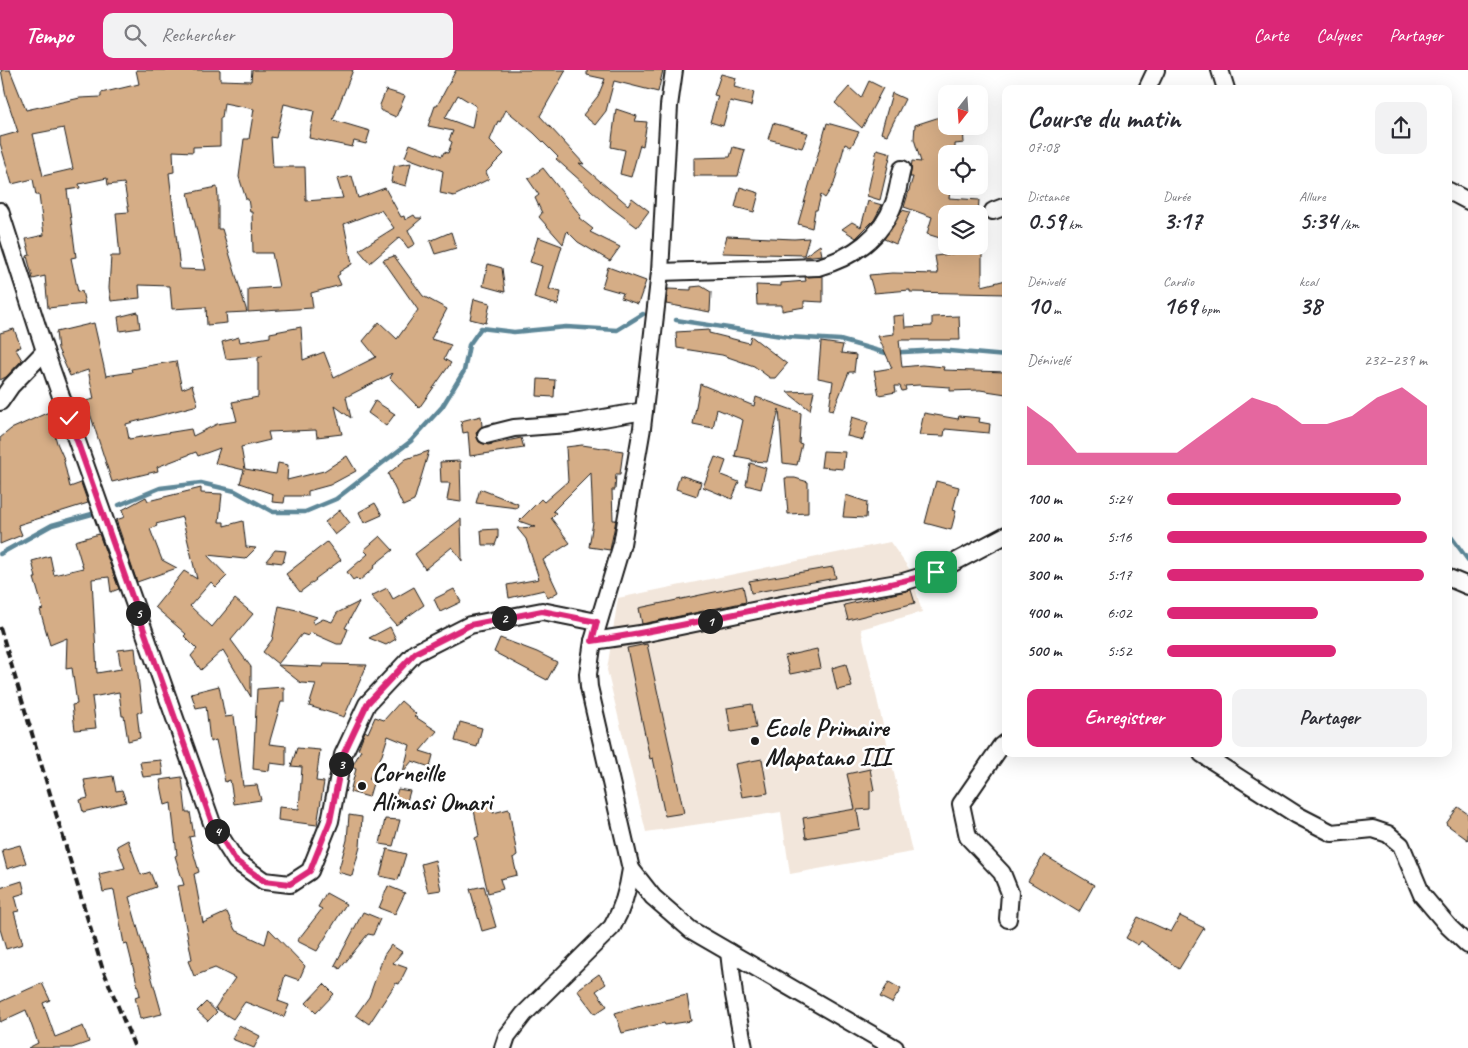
<!DOCTYPE html>
<html lang="fr">
<meta charset="utf-8">
<style>
:root{--surface:#fff;--page:#f2f2f3;--text:#2b2b33;--muted:#7c7c81;--accent:#db2777}
body{margin:0;font-family:Caveat,sans-serif;background:var(--page);color:var(--text);height:100vh;display:flex;flex-direction:column;font-size:19px;white-space:nowrap}
*{box-sizing:border-box;margin:0}
p{font-size:16px;color:var(--muted)}
.icon{flex:none;width:28px;height:28px;fill:none;stroke:currentColor;stroke-width:2;stroke-linecap:round;stroke-linejoin:round}
.map{position:relative;flex:1;overflow:hidden}
.details{position:absolute;left:1002px;top:15px;width:450px;height:672px;display:flex;flex-direction:column;background:var(--surface);border-radius:10px;box-shadow:0 5px 20px #0002}
.details>*{flex:none}
.needle{width:32px;rotate:197deg}
.fabs{position:absolute;left:938px;top:15px;display:grid;gap:10px}
.fabs a{display:grid;place-items:center;width:50px;height:50px;border-radius:10px;background:var(--surface);box-shadow:0 5px 20px #0002;font-size:25px}
.pin{position:absolute;display:grid;place-items:center;width:42px;height:42px;color:#fff;margin:-21px;border-radius:10px;box-shadow:0 2px 8px #0006}
.km{position:absolute;width:25px;height:25px;margin:-12px;border-radius:50%;background:#222;color:#fff;font-size:14px;line-height:25px;text-align:center}
.round{display:grid;place-items:center;flex:none;width:52px;height:52px;border-radius:10px;background:var(--page)}
.overview{display:flex;align-items:center;justify-content:space-between;height:85px;padding:0 25px}
h1{font-size:28px;font-weight:600;line-height:38px}
.stats{display:grid;grid-template-columns:repeat(3,1fr);gap:8px;height:85px;padding:5px 25px}
.stats div{display:grid;align-content:center}
.stats b{font-size:25px;font-weight:600}
.stats small{font-size:14px;font-weight:400}
.stats p{font-size:14px}
.chart{height:140px;padding:10px 25px}
.chart p{display:flex;justify-content:space-between}
.chart svg{width:100%;height:90px;margin-top:5px;fill:var(--accent);opacity:.7}
.primary-button{display:flex;gap:10px;margin-top:auto;padding:10px 25px}
.primary-button a{flex:1;height:58px;border-radius:10px;background:var(--accent);color:#fff;font-size:20px;font-weight:600;line-height:58px;text-align:center}
.primary-button a+a{background:var(--page);color:var(--text)}
ul{padding:0 25px;list-style:none;font-size:16px}
li{display:grid;grid-template-columns:80px 60px 1fr;align-items:center;height:38px}
li i{height:12px;border-radius:6px;background:var(--accent)}
header{display:flex;align-items:center;gap:30px;box-sizing:border-box;height:70px;padding:0 25px;background:var(--accent);color:#fff}
header strong{font-size:24px}
nav{display:flex;gap:28px;margin-inline-start:auto;font-size:18px}
.search{width:350px;height:45px;background:var(--page);display:flex;align-items:center;gap:12px;box-sizing:border-box;padding:0 18px;border-radius:10px;color:var(--muted);font-size:19px}
.map>svg:first-child{display:block}
.built{fill:#f2e6db}
.lines{fill:none;stroke-linecap:round;stroke-linejoin:round}
.stream{stroke:#5d8798;stroke-width:4.5}
.building{fill:#d5ad86;stroke:#1c1c1c;fill-rule:evenodd}
.street-casing{stroke:#1c1c1c;stroke-width:20}
.street{stroke:#fff;stroke-width:16}
.rail{stroke:#1c1c1c;stroke-width:4;stroke-dasharray:8 4;stroke-linecap:butt}
.route-casing{stroke:#fff;stroke-width:10}
.route{stroke:#db2777;stroke-width:6}
.poi-dot{fill:#1c1c1c;stroke:#fff;stroke-width:2}
.labels{text-anchor:middle;stroke-width:5;stroke-linejoin:round;paint-order:stroke}
.poi-label{font-size:25px;font-weight:bold;fill:#1c1c1c;stroke:#fff;text-anchor:start}
</style>
<header>
<strong>Tempo</strong>
<div class="search"><svg class="icon" aria-label="search" viewBox="0 0 24 24"><circle cx="10" cy="10" r="6"/><path d="M15 15l6 6"/></svg>Rechercher</div>
<nav><a>Carte</a><a>Calques</a><a>Partager</a></nav>
</header>
<div class="map">
<svg width="1468" height="978" viewBox="0 0 1468 978">
<rect width="100%" height="100%" fill="#fff"/>
<filter id="ink" filterUnits="userSpaceOnUse"><feTurbulence type="fractalNoise" baseFrequency=".02" numOctaves="2"/><feDisplacementMap in="SourceGraphic" scale="10" xChannelSelector="R" yChannelSelector="G"/><feConvolveMatrix kernelMatrix="1 2 1 2 8 2 1 2 1" color-interpolation-filters="sRGB"/></filter>
<g filter="url(#ink)">
<polygon class="built" points="890,472 910,500 922,542 861,559 912,782 790,804 781,742 646,762 607,600 618,528"/>
<g class="lines">
<g class="stream">
<polyline points="676,250 788,267 840,270 886,283 939,280 1006,286"/>
<polyline points="119,435 160,418 201,413 235,421 273,442 305,442 336,429 411,371 442,337 464,301 469,275 481,258 514,262 566,257 617,260 643,244"/>
<polyline points="1449,467 1452,468 1468,490"/>
<polyline points="0,484 52,455 92,444"/>
</g>
</g>
<g class="building">
<path d="M1,0h9l16,40 54,-12 21,-1v-4l38,-9 -3,-14h84v10l31,1 1,-11h101l-20,50 37,11 -4,13 -12,-3 -2,6 -43,-9 5,-27 -30,-7 -8,34 -5,-1 2,30h32l1,34 37,-3 -6,-19 15,-3 6,22 27,-10 16,29 3,-1 1,4 9,-5 2,3h6l-14,12 7,14 -7,4 -8,-11 -30,26 -11,-13 35,-22 -13,-18 -37,14 8,40 -13,8 1,2 -3,2 4,9 -30,8 2,15 -65,4v-23l31,-2 -7,-34h-19l-1,-41h-2l-2,-13h-2l-7,-22 5,-38h5l5,-30 -30,-6 -2,15h-2v28l-27,1v5l-20,-1 1,21 -5,1 11,96 26,1 -18,-77 29,-6 1,10v32h4l25,83 -21,1 1,10 -20,2 -1,-18 -34,2 -2,-23 -31,-1 1,13 -29,3 -2,-13 2,-32h9l-4,-43 13,-1 -5,-29 -16,2 -1,-7 -28,6 1,4 -13,2 9,67 -5,1 7,34 4,-1 3,13 -37,4 -3,-32 -12,3 -6,-23 3,-1 -4,-16 18,-4 -5,-40h-3l-3,-16 -21,5 -12,-41v-6l18,-5 -12,-36zM64,58l9,41 -30,7 -10,-42z"/>
<path d="M456,0h110l-26,46 44,48 -5,-1 49,42 4,-7 17,13 -12,16 -28,-21 -53,-47 2,-2 -24,-24 -28,-23 -6,12 -2,-1 -8,19 14,14 -18,18 3,7 -35,17 -14,-3 3,-22 -38,-14 5,-13 32,12 2,-4 4,1 4,-11 -3,-2 4,-9 -25,-5 7,-20h2zM458,25l18,11 -4,22 -27,-10z"/>
<polygon points="587,0 663,0 658,22 614,11 606,41 595,55 583,45 598,26 605,9 587,5"/>
<polygon points="721,4 736,8 734,17 754,22 751,36 730,31 723,56 710,52 718,26 714,25"/>
<polygon points="869,11 883,18 862,58 835,33 849,17 861,28"/>
<polygon points="386,20 405,26 396,47 380,40 380,35"/>
<polygon points="892,23 905,29 887,65 881,63"/>
<polygon points="616,39 637,46 635,51 647,52 643,76 640,75 631,107 620,104 625,80 611,77"/>
<polygon points="946,45 946,56 963,56 964,73 955,74 955,84 946,84 946,116 951,116 949,128 979,130 978,144 946,144 946,160 943,169 927,164 932,147 904,137 913,107 910,107 912,91 921,92 914,69 915,55"/>
<polygon points="773,53 808,63 802,78 768,69"/>
<polygon points="827,53 859,62 851,77 845,74 834,114 825,128 821,125 817,140 815,140 812,158 798,154"/>
<polygon points="733,77 745,80 738,106 694,106 694,88 730,87"/>
<polygon points="877,79 891,83 880,130 867,126"/>
<polygon points="411,93 406,116 391,112 394,96"/>
<polygon points="543,98 581,146 579,148 593,159 590,162 620,177 610,191 578,172 567,161 563,174 539,147 542,143 535,128 539,125 528,109"/>
<polygon points="740,117 759,123 754,142 735,137"/>
<polygon points="868,131 882,135 874,150 856,168 842,159 852,152 861,157"/>
<polygon points="902,140 910,142 896,174 884,169"/>
<polygon points="451,162 456,178 435,184 430,171"/>
<polygon points="727,166 794,169 809,168 804,185 722,183"/>
<polygon points="538,167 562,176 549,219 561,222 558,235 534,228 542,196 530,192"/>
<polygon points="820,175 822,185 803,187"/>
<polygon points="982,180 982,216 1006,210 1006,224 910,222 910,220 874,223 869,205 892,203 938,204 935,186"/>
<polygon points="394,186 423,226 447,239 431,269 451,275 444,289 451,293 419,338 390,308 393,303 346,327 351,348 335,336 342,364 317,367 316,360 268,362 270,370 241,377 245,399 276,404 278,393 288,395 287,410 324,401 347,386 356,401 330,415 308,421 308,426 285,426 284,433 272,432 273,424 240,413 244,400 215,393 220,378 198,386 196,382 157,397 158,401 112,412 86,331 94,329 88,300 70,306 58,279 56,262 94,253 106,306 132,302 131,299 176,291 182,319 192,315 198,335 126,354 129,369 191,359 193,366 217,354 237,351 232,332 258,327 258,288 263,286 226,289 222,272 239,267 240,272 270,267 270,263 301,257 303,290 324,282 334,308 376,287 363,271 379,252 397,269 418,240 383,190"/>
<polygon points="488,194 502,198 505,222 483,216"/>
<polygon points="608,197 646,211 638,234 621,228 623,223 602,217"/>
<polygon points="823,206 823,232 804,231 804,237 782,241 782,235 757,235 756,215 781,216 781,213 806,211 805,207"/>
<polygon points="701,216 711,222 710,242 666,234 668,219 691,220 691,217"/>
<polygon points="474,229 490,233 486,253 470,249"/>
<polygon points="138,242 140,258 120,261 118,247"/>
<polygon points="904,245 905,257 932,256 932,247 959,246 960,270 899,270 902,297 922,295 944,297 943,300 1006,302 1006,324 980,320 950,321 950,317 919,315 905,316 906,320 902,321 900,316 895,316 896,322 879,325 874,301 892,298 878,266 894,264 893,246"/>
<polygon points="14,259 21,277 15,278 22,290 6,307 0,310 0,263"/>
<polygon points="709,260 709,263 749,273 751,266 787,294 775,308 770,308 754,296 722,285 677,278 676,262"/>
<polygon points="821,272 843,275 841,283 856,285 854,302 849,302 833,341 829,340 833,311 818,308"/>
<polygon points="538,309 555,310 554,327 537,326"/>
<polygon points="700,314 754,336 756,327 801,343 799,373 802,374 797,395 783,393 779,339 767,392 751,391 751,389 735,386 743,350 717,339 713,358 693,354"/>
<polygon points="814,321 810,340 787,322"/>
<polygon points="375,331 395,344 386,356 368,343"/>
<polygon points="49,342 55,354 52,355 57,373 65,391 64,392 70,417 81,413 88,433 18,455 22,465 0,474 0,368 11,359"/>
<polygon points="924,343 958,349 959,346 980,348 979,352 990,354 989,363 945,359 944,366 919,365"/>
<polygon points="481,346 482,356 476,363 479,372 488,375 521,368 524,378 470,386 468,362 463,363 461,351"/>
<polygon points="852,347 868,352 863,370 847,366"/>
<polygon points="582,375 623,381 620,404 616,404 615,420 612,420 613,450 616,450 610,480 589,477 593,452 591,403 553,441 556,443 551,448 570,473 543,490 558,522 548,528 544,520 509,528 507,515 539,509 526,469 517,458 536,457 519,451 541,429 544,432 568,411 566,377"/>
<polygon points="429,381 414,431 403,436 388,404 406,389"/>
<polygon points="823,381 845,382 843,399 821,397"/>
<polygon points="715,387 726,391 721,405 739,412 732,429 703,417"/>
<polygon points="460,391 461,432 447,430 450,413 441,413 440,392"/>
<polygon points="750,393 766,398 761,419 746,415"/>
<polygon points="680,405 701,412 697,426 676,419"/>
<polygon points="785,408 795,408 808,412 808,443 788,444"/>
<polygon points="936,411 959,417 953,440 956,441 951,460 925,453"/>
<polygon points="201,418 201,423 222,424 219,452 224,452 224,456 243,451 246,477 256,478 245,489 207,485 227,506 216,517 211,512 190,536 212,557 235,529 253,544 231,570 251,597 251,627 223,580 201,600 191,586 197,579 184,566 186,564 155,537 184,501 197,509 182,447 156,454 157,456 150,459 162,490 177,498 137,512 116,450 125,447 122,440 146,427 148,431"/>
<polygon points="480,419 518,434 517,438 476,433"/>
<polygon points="846,425 867,432 866,448 843,447"/>
<polygon points="375,433 382,445 364,453 359,442"/>
<polygon points="340,440 350,453 335,465 325,452"/>
<polygon points="461,449 462,491 452,477 425,499 415,484"/>
<polygon points="498,459 498,467 495,475 482,475 481,460"/>
<polygon points="99,464 119,519 111,522 109,507 92,509 97,603 121,599 118,580 135,578 142,642 137,643 140,668 128,671 124,646 122,646 119,622 92,627 96,658 75,660 72,635 77,634 72,598 66,599 67,568 50,575 40,540 43,539 34,508 36,508 32,491 50,486 54,505 83,498 75,471"/>
<polygon points="380,466 393,480 374,495 375,497 359,511 356,508 353,510 347,502 368,484 364,480"/>
<polygon points="327,472 341,490 315,509 316,510 300,522 286,504"/>
<polygon points="275,480 286,481 283,493 266,491"/>
<polygon points="833,497 836,508 751,523 749,511"/>
<polygon points="743,516 746,532 642,554 639,538"/>
<polygon points="414,517 424,535 396,555 371,526 387,518 393,529"/>
<polygon points="454,519 461,532 440,542 434,529"/>
<polygon points="911,520 915,533 848,550 844,535"/>
<polygon points="359,532 345,558 348,559 342,574 337,574 310,562 308,566 302,564 278,594 263,582 272,570 279,536 301,541 301,542 317,547 312,551 314,554 323,549 332,552 337,543"/>
<polygon points="390,557 396,569 386,575 369,568"/>
<polygon points="500,568 537,582 557,592 547,610 494,582"/>
<polygon points="647,574 684,743 665,746 653,688 650,689 627,578"/>
<polygon points="817,579 821,598 790,604 785,586"/>
<polygon points="324,594 367,595 344,647 309,636 316,614 301,613 278,595 323,597"/>
<polygon points="846,594 852,617 837,620 832,598"/>
<polygon points="219,616 225,647 234,646 243,716 257,715 261,730 234,734 230,710 225,712 216,670 210,672 206,636 196,638 191,623"/>
<polygon points="284,617 284,632 281,632 269,674 286,676 286,695 270,693 269,701 253,699 257,619"/>
<polygon points="401,631 416,644 414,646 437,661 420,681 433,685 430,697 412,691 403,702 410,675 388,666 382,685 369,709 374,710 369,727 350,722 356,699 352,697 361,680 358,679 365,661 368,663 375,647 384,650"/>
<polygon points="752,634 756,658 731,662 727,638"/>
<polygon points="460,652 482,658 477,677 455,671"/>
<polygon points="297,678 320,680 316,711 324,712 317,755 278,750 279,737 299,739 302,697 291,696"/>
<polygon points="762,689 768,723 742,727 735,694"/>
<polygon points="161,690 163,705 143,707 140,692"/>
<polygon points="870,699 874,720 870,721 870,739 857,740 860,759 806,768 803,748 855,739 847,704"/>
<polygon points="113,706 116,721 122,720 126,732 83,742 80,730 88,728 84,710"/>
<polygon points="182,707 186,742 190,742 194,766 189,767 199,802 194,804 203,853 227,842 235,860 265,874 269,859 305,896 299,910 285,905 278,931 289,935 284,947 245,932 233,949 215,938 235,908 215,898 194,906 188,891 192,889 178,816 184,815 175,786 177,785 171,733 165,735 160,710"/>
<polygon points="398,719 410,721 405,738 393,734"/>
<polygon points="486,733 490,736 493,743 509,739 517,785 513,788 517,805 500,809 503,819 488,823 475,768 479,766 474,740 480,734"/>
<polygon points="1458,737 1468,744 1468,770 1446,754"/>
<polygon points="349,745 362,747 360,777 352,806 338,802 347,770"/>
<polygon points="385,749 400,750 393,776 380,774"/>
<polygon points="128,770 141,805 150,802 156,817 129,827 162,944 140,949 135,927 140,925 127,873 124,874 114,820 103,822 99,804 125,798 117,776"/>
<polygon points="20,775 26,793 7,799 2,780"/>
<polygon points="387,779 406,784 398,810 380,806"/>
<polygon points="1044,785 1094,815 1079,842 1028,811"/>
<polygon points="435,790 441,820 428,822 421,794"/>
<polygon points="22,811 25,823 15,826 19,841 14,842 23,874 6,879 0,859 0,818"/>
<polygon points="388,816 405,823 395,844 379,838"/>
<polygon points="484,816 496,857 482,861 470,819"/>
<polygon points="326,823 346,834 317,881 297,871 322,839 318,837"/>
<polygon points="363,842 380,849 373,865 368,864 340,899 335,895"/>
<polygon points="1180,846 1204,858 1179,899 1141,871 1138,875 1126,868 1138,847 1171,862"/>
<polygon points="391,875 402,882 393,893 407,898 399,914 396,913 369,954 356,945 369,927 384,885"/>
<polygon points="599,904 606,914 596,921 607,936 595,944 577,920"/>
<polygon points="889,912 901,919 892,933 880,927"/>
<polygon points="42,913 50,930 43,933 55,967 83,956 89,972 72,978 28,978 38,973 26,940 0,952 0,932"/>
<polygon points="324,914 334,924 316,943 306,933"/>
<polygon points="687,925 691,951 665,955 664,953 622,963 615,943 637,936"/>
<polygon points="206,932 217,942 208,951 197,941"/>
<polygon points="239,955 260,966 254,978 232,969"/>
</g>
<g class="lines">
<defs>
<g id="street">
<polyline points="1220,0 1226,19"/>
<polyline points="1147,19 1156,0"/>
<polyline points="1449,121 1468,131"/>
<polyline points="0,141 45,281 212,753 236,791 264,811 290,814 310,801 330,751 343,685 367,634 415,583 470,555 542,541 597,552"/>
<polyline points="993,141 1006,136"/>
<path d="M660,202l158,-5c34,-9 64,-30 76,-64 4,-11 5,-23 8,-34"/>
<polyline points="0,332 11,316 45,281"/>
<polyline points="486,365 514,358 568,354 644,341"/>
<polyline points="1449,508 1468,516"/>
<polyline points="593,571 647,563 834,524 903,512 936,502 1006,465"/>
<polyline points="1006,672 1001,676 961,734 968,767 1002,803 1010,823 1008,849"/>
<polyline points="1202,684 1297,745 1332,763 1373,759 1388,764 1401,775 1422,825 1449,857 1468,875"/>
<polyline points="631,799 653,827 691,860 895,978"/>
<polyline points="729,882 734,925 744,978"/>
<path d="M503,978l4,-12 17,-22 88,-87c11,-19 16,-36 19,-58l-42,-182 -1,-13 5,-33 29,-97 20,-116 18,-156 9,-166 5,-36"/>
</g>
</defs>
<use href="#street" class="street-casing"/>
<use href="#street" class="street"/>
<polyline class="rail" points="0,557 102,897 135,978"/>
</g>
</g>
<g class="lines" filter="url(#ink)">
<defs>
<path id="route" d="M69,348l143,405 24,38 28,20 26,3 20,-13 20,-50 13,-66 24,-51 48,-51 55,-28 72,-14 55,11 -5,19c68,-10 133,-25 199,-39 49,-10 98,-15 145,-30"/>
</defs>
<use href="#route" class="route-casing"/>
<use href="#route" class="route"/>
</g>
<g class="poi-dot">
<circle cx="755" cy="671" r="5"/>
<circle cx="362" cy="716" r="5"/>
</g>
<g class="labels">
<g class="poi-label">
<text x="765" y="666">Ecole Primaire<tspan x="765" dy="29">Mapatano III</tspan></text>
<text x="372" y="711">Corneille<tspan x="372" dy="29">Alimasi Omari</tspan></text>
</g>
</g>
</svg>
<div class="fabs">
<a><svg class="needle" viewBox="-14 -14 28 28"><path d="M0-13l5 13h-10z" fill="#e53935"/><path d="M0 13l5-13h-10z" fill="#7c7c81"/></svg></a>
<a><svg class="icon" aria-label="locate" viewBox="0 0 24 24"><circle cx="12" cy="12" r="6"/><path d="M12 2v4M12 18v4M2 12h4M18 12h4"/></svg></a>
<a><svg class="icon" aria-label="layers" viewBox="0 0 24 24"><path d="M12 4l9 5-9 5-9-5zM3 14l9 5 9-5"/></svg></a>
</div>
<div class="pin" style="left:936px;top:502px;background:#1e9e55"><svg class="icon" aria-label="arrive" viewBox="0 0 24 24"><path d="M6 21V4h12l-3 4 3 4H6"/></svg></div>
<div class="pin" style="left:69px;top:348px;background:#d93025"><svg class="icon" aria-label="check" viewBox="0 0 24 24"><path d="M5 12l5 5 9-10"/></svg></div>
<b class="km" style="left:710px;top:551px">1</b>
<b class="km" style="left:504px;top:548px">2</b>
<b class="km" style="left:341px;top:694px">3</b>
<b class="km" style="left:217px;top:761px">4</b>
<b class="km" style="left:138px;top:543px">5</b>
<section class="details">
<div class="overview"><div><h1>Course du matin</h1><p>07:08</p></div><a class="round"><svg class="icon" aria-label="share" viewBox="0 0 24 24"><path d="M12 15V3M7 8l5-5 5 5M5 13v7h14v-7"/></svg></a></div>
<div class="stats">
<div><p>Distance</p><b>0.59<small> km</small></b></div>
<div><p>Durée</p><b>3:17</b></div>
<div><p>Allure</p><b>5:34<small> /km</small></b></div>
</div>
<div class="stats">
<div><p>Dénivelé</p><b>10<small> m</small></b></div>
<div><p>Cardio</p><b>169<small> bpm</small></b></div>
<div><p>kcal</p><b>38</b></div>
</div>
<div class="chart"><p><span>Dénivelé</span>232–239 m</p>
<svg viewBox="0 0 160 44" preserveAspectRatio="none"><path d="M0 44V15L10 24L20 38L30 38L40 38L50 38L60 38L70 29L80 20L90 11L100 15L110 24L120 24L130 20L140 11L150 6L160 15V44z"/></svg>
</div>
<ul>
<li><b>100 m</b>5:24<i style="width:90%"></i></li>
<li><b>200 m</b>5:16<i style="width:100%"></i></li>
<li><b>300 m</b>5:17<i style="width:99%"></i></li>
<li><b>400 m</b>6:02<i style="width:58%"></i></li>
<li><b>500 m</b>5:52<i style="width:65%"></i></li>
</ul>
<div class="primary-button"><a>Enregistrer</a><a>Partager</a></div>
</section>
</div>
